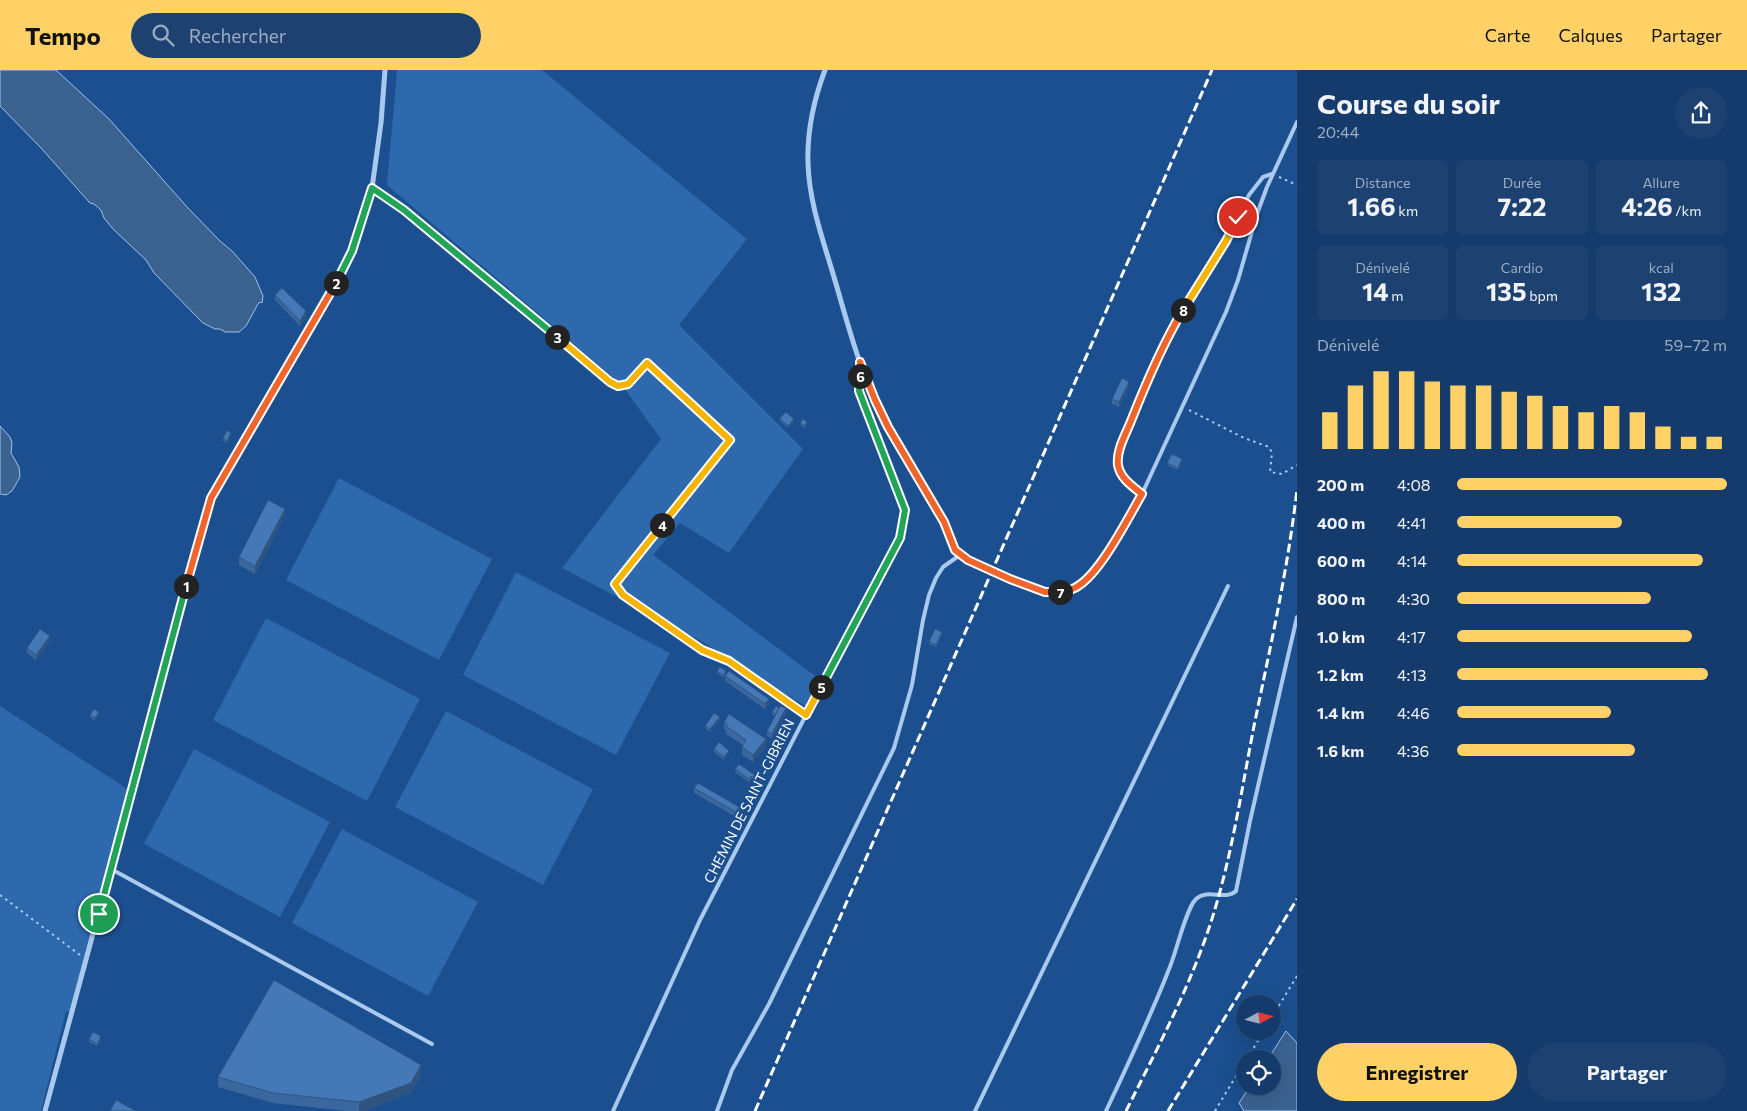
<!DOCTYPE html>
<html lang="fr">
<meta charset="utf-8">
<style>
:root{--surface:#143b6b;--page:#1d4271;--text:#f1f3f6;--muted:#9dadc1;--line:#33557e;--accent:#ffd166}
body{margin:0;font-family:Commissioner,sans-serif;background:var(--page);color:var(--text);height:100vh;display:flex;flex-direction:column;font-size:19px;white-space:nowrap}
*{box-sizing:border-box;margin:0}
p{font-size:16px;color:var(--muted)}
.icon{flex:none;width:28px;height:28px;fill:none;stroke:currentColor;stroke-width:2;stroke-linecap:round;stroke-linejoin:round}
.map{position:relative;flex:1;overflow:hidden}
.details{display:flex;flex-direction:column;background:var(--surface);width:450px}
.details>*{flex:none}
.needle{width:32px;rotate:83deg}
.tools{position:absolute;left:1236px;top:925px;display:grid;gap:10px}
.tools a{display:grid;place-items:center;width:45px;height:45px;border-radius:50%;background:var(--surface);box-shadow:0 5px 20px #0002,0 0 0 1px var(--line);font-size:25px}
.pin{position:absolute;display:grid;place-items:center;width:42px;height:42px;color:#fff;margin:-21px;border:2px solid #fff;border-radius:50%;box-shadow:0 1px 5px #0007}
.km{position:absolute;width:25px;height:25px;margin:-12px;border-radius:50%;background:#222;color:#fff;font-size:14px;line-height:25px;text-align:center}
.round{display:grid;place-items:center;flex:none;width:52px;height:52px;border-radius:26px;background:var(--page)}
.head{display:flex;align-items:center;justify-content:space-between;height:85px;padding:0 20px}
h1{font-size:28px;font-weight:700;line-height:38px}
.figures{display:grid;grid-template-columns:repeat(3,1fr);gap:8px;height:85px;padding:5px 20px}
.figures div{display:grid;align-content:center;border-radius:8px;background:var(--page);text-align:center}
.figures b{font-size:25px;font-weight:700}
.figures small{font-size:14px;font-weight:400}
.figures p{font-size:14px}
.chart{height:140px;padding:10px 20px}
.chart p{display:flex;justify-content:space-between}
.chart svg{width:100%;height:90px;margin-top:5px;stroke:var(--accent);stroke-width:6}
.primary-button{display:flex;gap:10px;margin-top:auto;padding:10px 20px}
.primary-button a{flex:1;height:58px;border-radius:30px;background:var(--accent);color:#111;font-size:20px;font-weight:700;line-height:58px;text-align:center}
.primary-button a+a{background:var(--page);color:var(--text)}
ul{padding:0 20px;list-style:none;font-size:16px}
li{display:grid;grid-template-columns:80px 60px 1fr;align-items:center;height:38px}
li i{height:12px;border-radius:6px;background:var(--accent)}
header{display:flex;align-items:center;gap:30px;box-sizing:border-box;height:70px;padding:0 25px;background:var(--accent);color:#111}
header strong{font-size:24px}
nav{display:flex;gap:28px;margin-inline-start:auto;font-size:18px}
.search{width:350px;height:45px;background:var(--page);display:flex;align-items:center;gap:12px;box-sizing:border-box;padding:0 18px;border-radius:28px;color:var(--muted);font-size:19px}
main{display:flex;flex:1;min-height:0}
.map>svg:first-child{display:block}
.garden{fill:#2e69ad}
.water{fill:#3c6290;stroke:#9cc4f0}
.lines{fill:none;stroke-linecap:round;stroke-linejoin:round}
.path{stroke:#a9c9ee;stroke-width:2;stroke-dasharray:2.5 4;stroke-linecap:butt}
.lane{stroke:#a9c9ee;stroke-width:4}
.street{stroke:#a9c9ee;stroke-width:5}
.rail{stroke:#fff;stroke-width:3;stroke-dasharray:9 4;stroke-linecap:butt}
.wall{fill:#3a679d}
.shaded-wall{fill:#305480}
.building{fill:#4478b7;stroke:#305480}
.split-1-casing{stroke:#fff;stroke-width:10}
.split-2-casing{stroke:#fff;stroke-width:10}
.split-3-casing{stroke:#fff;stroke-width:10}
.split-4-casing{stroke:#fff;stroke-width:10}
.split-5-casing{stroke:#fff;stroke-width:10}
.split-6-casing{stroke:#fff;stroke-width:10}
.split-7-casing{stroke:#fff;stroke-width:10}
.split-8-casing{stroke:#fff;stroke-width:10}
.split-9-casing{stroke:#fff;stroke-width:10}
.split-1{stroke:#22a559;stroke-width:6}
.split-2{stroke:#f0652b;stroke-width:6}
.split-3{stroke:#22a559;stroke-width:6}
.split-4{stroke:#f5b400;stroke-width:6}
.split-5{stroke:#f5b400;stroke-width:6}
.split-6{stroke:#22a559;stroke-width:6}
.split-7{stroke:#f0652b;stroke-width:6}
.split-8{stroke:#f0652b;stroke-width:6}
.split-9{stroke:#f5b400;stroke-width:6}
.labels{text-anchor:middle;stroke-width:4;stroke-linejoin:round;paint-order:stroke}
.street-label{font-size:14px;fill:#fff;stroke:#1b4f8f}
</style>
<header>
<strong>Tempo</strong>
<div class="search"><svg class="icon" aria-label="search" viewBox="0 0 24 24"><circle cx="10" cy="10" r="6"/><path d="M15 15l6 6"/></svg>Rechercher</div>
<nav><a>Carte</a><a>Calques</a><a>Partager</a></nav>
</header>
<main>
<div class="map">
<svg width="1297" height="1041" viewBox="0 0 1297 1041">
<rect width="100%" height="100%" fill="#1b4f8f"/>
<g class="garden">
<polygon points="397,0 542,0 747,169 679,255 803,379 729,483 680,453 653,485 822,611 805,636 701,571 562,498 661,369 621,314 387,115"/>
<polygon points="339,408 492,489 439,590 286,510"/>
<polygon points="516,502 670,583 616,685 463,605"/>
<polygon points="266,548 420,629 367,731 213,650"/>
<polygon points="0,636 132,722 72,944 66,941 41,1041 0,1041"/>
<polygon points="446,641 593,719 543,815 395,737"/>
<polygon points="194,679 330,752 280,847 144,774"/>
<polygon points="342,759 478,832 428,926 292,853"/>
</g>
<g class="water">
<polygon points="0,0 56,0 109,49 188,138 220,171 232,181 255,207 263,226 262,233 260,232 258,234 246,256 239,262 225,262 220,259 215,259 203,253 154,203 146,190 113,159 104,148 101,140 94,134 90,133 41,78 0,36"/>
<polygon points="0,356 10,367 12,373 11,383 19,397 20,407 12,421 6,425 0,424"/>
<polygon points="1286,961 1297,973 1297,1041 1244,1041 1239,1033 1250,1016 1272,1016 1272,989 1268,989"/>
</g>
<g class="lines">
<g class="path">
<polyline points="1279,107 1297,115"/>
<polyline points="378,122 404,140 610,312 618,316 628,314 647,293 730,370 615,514 623,525 702,580 729,591 800,641"/>
<polyline points="1189,340 1244,368 1269,377 1272,383 1270,402 1282,404 1297,395"/>
<polyline points="810,638 900,468 905,439 867,343 859,321 859,317"/>
<polyline points="0,825 80,885"/>
<polyline points="1272,947 1297,906"/>
<polyline points="1247,989 1264,961"/>
<polyline points="1215,1041 1245,991"/>
</g>
<g class="lane">
<polyline points="1142,424 1129,414 1122,406 1118,397 1118,388 1121,376 1147,311 1174,257 1226,171 1249,125 1263,107 1272,104"/>
<polyline points="932,431 944,452 955,480 960,485"/>
<polyline points="111,799 432,974"/>
<polyline points="613,1041 700,850 806,645"/>
<path d="M717,1041l15,-41 37,-66 125,-256 18,-63 11,-65 6,-25 7,-17 7,-11 17,-12c24,14 82,43 109,36 28,-9 59,-72 73,-97l84,-182 12,-32 19,-66 10,-27 30,-65"/>
<polyline points="975,1041 1228,516"/>
<path d="M1106,1041c23,-49 46,-97 65,-147 6,-15 15,-55 25,-65 12,-11 29,2 40,-8l14,-70 47,-204"/>
</g>
<g class="street">
<path d="M825,0c-11,29 -18,62 -17,93 1,39 15,77 26,114 12,41 23,83 40,122 16,36 39,69 58,102"/>
<polyline points="45,1041 211,428 333,219 352,181 372,118 381,53 385,0"/>
</g>
<g class="rail">
<polyline points="755,1041 1212,0"/>
<path d="M1126,1041c30,-60 63,-122 84,-186 21,-64 31,-132 44,-199 16,-78 34,-157 43,-237"/>
<polyline points="1168,1041 1297,829"/>
</g>
</g>
<g class="wall">
<polygon points="275,225 306,247 300,256 275,230"/>
<polygon points="1129,317 1119,337 1112,334 1112,329"/>
<polygon points="780,348 794,352 788,358 780,351"/>
<polygon points="800,353 807,354 805,358 800,355"/>
<polygon points="231,365 227,373 223,371 223,368"/>
<polygon points="1182,391 1178,400 1167,395 1167,393"/>
<polygon points="285,446 255,504 239,495 239,487"/>
<polygon points="942,565 936,577 929,574 929,572"/>
<polygon points="50,571 36,590 27,583 27,578"/>
<polygon points="717,601 726,603 723,607 717,603"/>
<polygon points="725,606 769,634 765,639 725,611"/>
<polygon points="772,642 786,644 772,669 767,666 767,661 775,646 772,644"/>
<polygon points="90,645 99,645 95,651 90,647"/>
<polygon points="720,650 710,662 705,658 705,656"/>
<polygon points="724,652 766,677 753,692 742,685 742,677 743,675 726,664 726,661 724,659"/>
<polygon points="714,679 729,683 724,690 714,682"/>
<polygon points="735,699 755,707 753,710 751,709 749,712 735,702"/>
<polygon points="694,718 739,737 744,739 741,744 738,743 736,747 694,723"/>
<polygon points="89,969 101,969 97,976 89,972"/>
<polygon points="421,1005 411,1023 363,1041 347,1041 273,1033 218,1017 218,1007"/>
</g>
<g class="shaded-wall">
<polygon points="306,241 306,247 300,256 300,251"/>
<polygon points="1129,312 1129,317 1119,337 1119,332"/>
<polygon points="794,349 794,352 788,358 788,356"/>
<polygon points="285,439 285,446 255,504 255,496"/>
<polygon points="942,562 942,565 936,577 936,575"/>
<polygon points="50,566 50,571 36,590 36,585"/>
<polygon points="769,629 769,634 765,639 765,634"/>
<polygon points="786,638 786,644 772,669 772,664"/>
<polygon points="99,642 99,645 95,651 95,648"/>
<polygon points="720,647 720,650 710,662 710,659"/>
<polygon points="766,669 766,677 753,692 753,685"/>
<polygon points="729,681 729,683 724,690 724,687"/>
<polygon points="744,734 744,739 741,744 741,739"/>
<polygon points="738,738 738,743 736,747 736,742"/>
<polygon points="421,995 421,1005 411,1023 363,1041 359,1041 359,1032"/>
</g>
<g class="building">
<polygon points="282,218 306,241 300,251 275,225"/>
<polygon points="1122,308 1129,312 1119,332 1112,329"/>
<polygon points="786,342 794,349 788,356 780,348"/>
<polygon points="803,349 807,352 805,356 800,353"/>
<polygon points="227,360 231,363 227,371 223,368"/>
<polygon points="1172,384 1182,389 1178,398 1167,393"/>
<polygon points="268,430 285,439 255,496 239,487"/>
<polygon points="40,559 50,566 36,585 27,578"/>
<polygon points="935,559 942,562 936,575 929,572"/>
<polygon points="720,597 726,601 723,605 717,601"/>
<polygon points="729,601 769,629 765,634 725,606"/>
<polygon points="776,636 779,638 776,644 772,642"/>
<polygon points="780,636 786,638 772,664 767,661"/>
<polygon points="94,639 99,642 95,648 90,645"/>
<polygon points="714,643 720,647 710,659 705,656"/>
<polygon points="729,644 766,669 753,685 742,677 746,670 726,656 727,654 724,652"/>
<polygon points="719,672 729,681 724,687 714,679"/>
<polygon points="739,694 755,705 753,708 751,706 749,709 735,699"/>
<polygon points="698,713 739,737 741,732 744,734 741,739 738,738 736,742 694,718"/>
<polygon points="274,910 421,995 411,1013 359,1032 273,1023 218,1007"/>
<polygon points="93,962 101,966 97,974 89,969"/>
<polygon points="116,1030 136,1041 110,1041"/>
</g>
<g class="lines">
<defs>
<polyline id="split-1" points="99,844 186,516"/>
<polyline id="split-2" points="186,516 211,428 336,213"/>
<polyline id="split-3" points="336,213 352,181 372,118 404,140 557,267"/>
<polyline id="split-4" points="557,267 610,312 618,316 628,314 647,293 730,370 662,455"/>
<polyline id="split-5" points="662,455 615,514 623,525 702,580 729,591 806,645 821,617"/>
<polyline id="split-6" points="821,617 900,468 905,440 859,321 860,306"/>
<polyline id="split-7" points="860,306 860,292 875,330 888,357 944,452 955,480 968,490 1010,509 1045,522 1060,522"/>
<path id="split-8" d="M1060,522c6,-1 13,-2 18,-6 23,-14 50,-68 64,-92 -10,-8 -22,-16 -24,-29 -2,-15 8,-31 13,-44 15,-38 31,-76 52,-111"/>
<polyline id="split-9" points="1183,240 1226,171 1238,147"/>
</defs>
<use href="#split-1" class="split-1-casing"/>
<use href="#split-2" class="split-2-casing"/>
<use href="#split-3" class="split-3-casing"/>
<use href="#split-4" class="split-4-casing"/>
<use href="#split-5" class="split-5-casing"/>
<use href="#split-6" class="split-6-casing"/>
<use href="#split-7" class="split-7-casing"/>
<use href="#split-8" class="split-8-casing"/>
<use href="#split-9" class="split-9-casing"/>
<use href="#split-1" class="split-1"/>
<use href="#split-2" class="split-2"/>
<use href="#split-3" class="split-3"/>
<use href="#split-4" class="split-4"/>
<use href="#split-5" class="split-5"/>
<use href="#split-6" class="split-6"/>
<use href="#split-7" class="split-7"/>
<use href="#split-8" class="split-8"/>
<use href="#split-9" class="split-9"/>
</g>
<g class="labels">
<g class="street-label">
<text transform="translate(749 731) rotate(-63)" y="5">CHEMIN DE SAINT-GIBRIEN</text>
</g>
</g>
</svg>
<div class="tools">
<a><svg class="needle" viewBox="-14 -14 28 28"><path d="M0-13l5 13h-10z" fill="#e53935"/><path d="M0 13l5-13h-10z" fill="#9dadc1"/></svg></a>
<a><svg class="icon" aria-label="locate" viewBox="0 0 24 24"><circle cx="12" cy="12" r="6"/><path d="M12 2v4M12 18v4M2 12h4M18 12h4"/></svg></a>
</div>
<div class="pin" style="left:99px;top:844px;background:#1e9e55"><svg class="icon" aria-label="arrive" viewBox="0 0 24 24"><path d="M6 21V4h12l-3 4 3 4H6"/></svg></div>
<div class="pin" style="left:1238px;top:147px;background:#d93025"><svg class="icon" aria-label="check" viewBox="0 0 24 24"><path d="M5 12l5 5 9-10"/></svg></div>
<b class="km" style="left:186px;top:516px">1</b>
<b class="km" style="left:336px;top:213px">2</b>
<b class="km" style="left:557px;top:267px">3</b>
<b class="km" style="left:662px;top:455px">4</b>
<b class="km" style="left:821px;top:617px">5</b>
<b class="km" style="left:860px;top:306px">6</b>
<b class="km" style="left:1060px;top:522px">7</b>
<b class="km" style="left:1183px;top:240px">8</b>
</div>
<section class="details">
<div class="head"><div><h1>Course du soir</h1><p>20:44</p></div><a class="round"><svg class="icon" aria-label="share" viewBox="0 0 24 24"><path d="M12 15V3M7 8l5-5 5 5M5 13v7h14v-7"/></svg></a></div>
<div class="figures">
<div><p>Distance</p><b>1.66<small> km</small></b></div>
<div><p>Durée</p><b>7:22</b></div>
<div><p>Allure</p><b>4:26<small> /km</small></b></div>
</div>
<div class="figures">
<div><p>Dénivelé</p><b>14<small> m</small></b></div>
<div><p>Cardio</p><b>135<small> bpm</small></b></div>
<div><p>kcal</p><b>132</b></div>
</div>
<div class="chart"><p><span>Dénivelé</span>59–72 m</p>
<svg viewBox="0 0 160 44" preserveAspectRatio="none"><path d="M5 44V26M15 44V13M25 44V6M35 44V6M45 44V11M55 44V13M65 44V13M75 44V16M85 44V18M95 44V23M105 44V26M115 44V23M125 44V26M135 44V33M145 44V38M155 44V38"/></svg>
</div>
<ul>
<li><b>200 m</b>4:08<i style="width:100%"></i></li>
<li><b>400 m</b>4:41<i style="width:61%"></i></li>
<li><b>600 m</b>4:14<i style="width:91%"></i></li>
<li><b>800 m</b>4:30<i style="width:72%"></i></li>
<li><b>1.0 km</b>4:17<i style="width:87%"></i></li>
<li><b>1.2 km</b>4:13<i style="width:93%"></i></li>
<li><b>1.4 km</b>4:46<i style="width:57%"></i></li>
<li><b>1.6 km</b>4:36<i style="width:66%"></i></li>
</ul>
<div class="primary-button"><a>Enregistrer</a><a>Partager</a></div>
</section>
</main>
